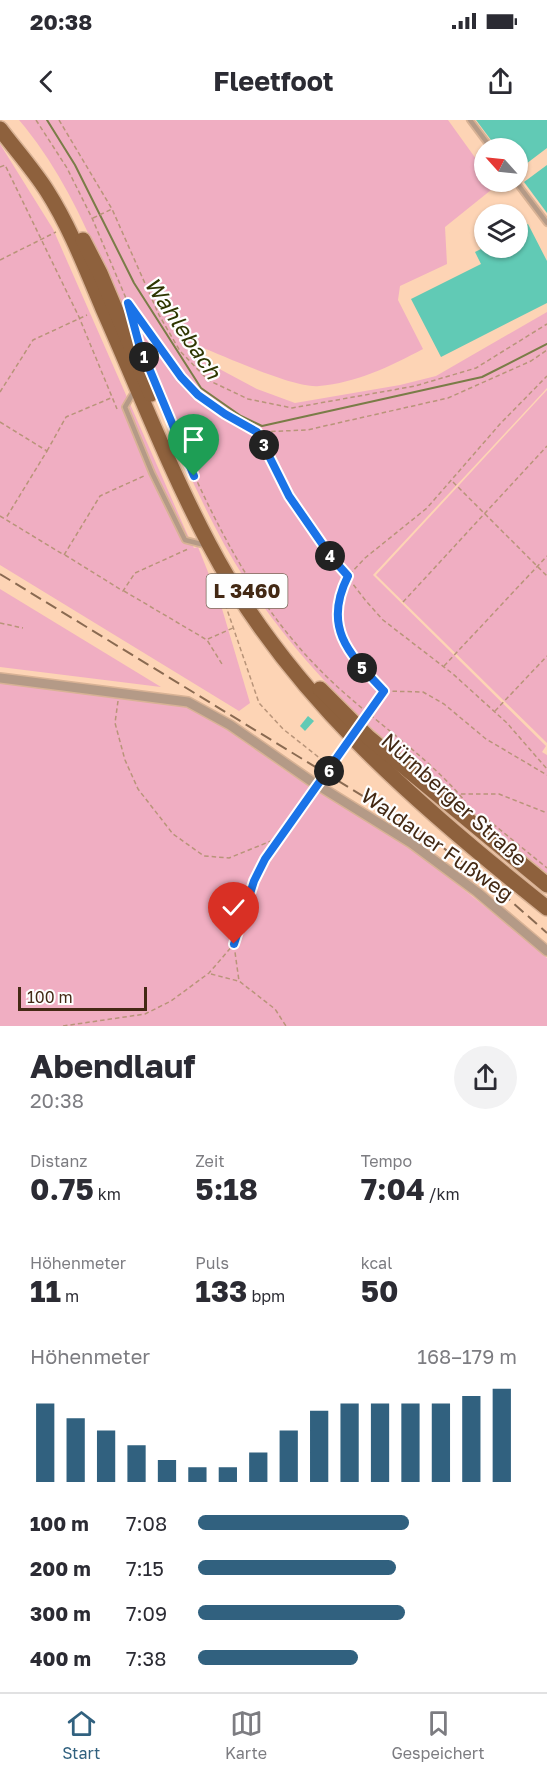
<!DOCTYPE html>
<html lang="de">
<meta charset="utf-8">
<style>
:root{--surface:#fff;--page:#f2f2f3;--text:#2b2b33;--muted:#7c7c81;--line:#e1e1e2;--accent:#31617f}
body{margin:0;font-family:"Golos Text",sans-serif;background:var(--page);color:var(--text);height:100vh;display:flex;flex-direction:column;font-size:22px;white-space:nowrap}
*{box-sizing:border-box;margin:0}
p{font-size:20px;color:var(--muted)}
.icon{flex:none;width:33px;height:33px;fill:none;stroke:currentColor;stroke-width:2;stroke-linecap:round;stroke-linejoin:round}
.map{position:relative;height:906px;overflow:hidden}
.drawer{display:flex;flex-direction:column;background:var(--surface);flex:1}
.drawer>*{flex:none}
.needle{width:39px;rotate:297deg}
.buttons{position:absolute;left:474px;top:18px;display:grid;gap:12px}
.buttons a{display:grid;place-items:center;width:54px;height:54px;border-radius:50%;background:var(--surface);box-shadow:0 2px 4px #0004;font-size:30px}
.scale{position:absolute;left:18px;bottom:15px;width:129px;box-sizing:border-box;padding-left:6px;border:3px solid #432914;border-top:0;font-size:16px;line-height:21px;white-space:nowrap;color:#432914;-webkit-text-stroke:4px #fefefe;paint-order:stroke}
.pin{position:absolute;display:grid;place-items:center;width:51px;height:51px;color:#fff;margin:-62px -26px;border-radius:50% 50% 50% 0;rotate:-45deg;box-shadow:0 0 6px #0007}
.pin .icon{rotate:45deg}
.km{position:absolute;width:30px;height:30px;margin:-15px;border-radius:50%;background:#222;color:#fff;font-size:16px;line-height:30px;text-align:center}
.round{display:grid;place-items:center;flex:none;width:63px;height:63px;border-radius:32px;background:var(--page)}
.summary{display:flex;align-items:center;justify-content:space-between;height:102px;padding:0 30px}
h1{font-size:33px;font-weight:700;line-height:45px}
.stats{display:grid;grid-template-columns:repeat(3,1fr);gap:9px;height:102px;padding:6px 30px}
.stats div{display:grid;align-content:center}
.stats b{font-size:30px;font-weight:700}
.stats small{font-size:16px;font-weight:400}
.stats p{font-size:16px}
.chart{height:168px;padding:12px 30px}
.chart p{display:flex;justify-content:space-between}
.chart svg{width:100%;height:108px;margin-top:6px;stroke:var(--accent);stroke-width:6}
ul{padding:0 30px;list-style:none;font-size:20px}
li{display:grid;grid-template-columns:96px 72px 1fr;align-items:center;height:45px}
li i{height:15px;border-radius:8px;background:var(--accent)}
.status{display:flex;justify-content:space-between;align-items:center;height:42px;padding:0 30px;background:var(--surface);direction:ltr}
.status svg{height:16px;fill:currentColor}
header{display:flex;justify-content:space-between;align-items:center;height:78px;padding:0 30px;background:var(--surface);font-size:27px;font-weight:700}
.tab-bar{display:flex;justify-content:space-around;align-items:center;height:84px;border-top:2px solid var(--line);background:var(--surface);font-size:16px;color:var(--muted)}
.tab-bar a{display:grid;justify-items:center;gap:3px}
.tab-bar .on{color:var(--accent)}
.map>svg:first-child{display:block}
.green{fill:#f0aec2}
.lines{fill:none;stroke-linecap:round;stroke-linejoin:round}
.stream{stroke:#7a7c47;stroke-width:2}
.building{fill:#61cab5}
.lane-casing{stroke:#d8b295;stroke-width:8}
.street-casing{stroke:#d8b295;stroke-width:12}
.primary-casing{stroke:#d8b295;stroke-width:18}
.path{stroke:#b89479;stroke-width:1.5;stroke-dasharray:4.5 3;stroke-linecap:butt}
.lane{stroke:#b49a87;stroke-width:4.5}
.street{stroke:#b49a87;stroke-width:9}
.primary{stroke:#8e613d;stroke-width:15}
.rail{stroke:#8a6a51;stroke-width:2;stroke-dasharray:12 6;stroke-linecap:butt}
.path-bridge{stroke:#b89479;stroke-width:1.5;stroke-dasharray:4.5 3;stroke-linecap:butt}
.route-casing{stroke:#fff;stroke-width:12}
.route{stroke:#1a73e8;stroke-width:8}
.labels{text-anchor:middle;stroke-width:4.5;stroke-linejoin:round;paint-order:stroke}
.shield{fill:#fefefe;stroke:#7b695a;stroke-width:1.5}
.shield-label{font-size:20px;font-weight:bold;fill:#432914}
.street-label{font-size:21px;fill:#432914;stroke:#fefefe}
.water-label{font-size:22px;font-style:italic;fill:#2e3601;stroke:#fefefe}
</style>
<div class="status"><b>20:38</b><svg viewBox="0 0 49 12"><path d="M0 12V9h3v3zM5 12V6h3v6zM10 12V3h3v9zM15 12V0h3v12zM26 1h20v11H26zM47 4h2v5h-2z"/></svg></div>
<header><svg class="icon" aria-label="back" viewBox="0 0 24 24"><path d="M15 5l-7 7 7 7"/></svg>Fleetfoot<svg class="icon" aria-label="share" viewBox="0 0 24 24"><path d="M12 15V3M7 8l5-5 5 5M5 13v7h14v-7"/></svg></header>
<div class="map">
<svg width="547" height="906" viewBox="0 0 547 906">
<rect width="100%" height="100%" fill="#fdd4b5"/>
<g class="green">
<path d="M19,0h429l36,50v12h9l3,4 -51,41 2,37 -47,22 -2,14 25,49c-32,17 -67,34 -104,37 -23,3 -93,-29 -118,-39h-11l7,10 60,32 38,14 105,-18 36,-9 111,-64v76l-174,187 173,171 -4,6 5,3v121c-127,-103 -256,-200 -332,-349 -37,-71 -65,-147 -96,-221 -26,-65 -54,-132 -100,-186z"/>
<polygon points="0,24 53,109 189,418 194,428 198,427 220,482 250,583 239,591 0,445"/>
<polygon points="547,270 547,623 376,455"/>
<polygon points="0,469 161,567 0,547"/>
<polygon points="0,561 193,586 289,653 410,727 536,827 547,838 547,906 0,906"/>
</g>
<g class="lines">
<polyline class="stream" points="47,0 75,45 134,163 201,268 241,296 262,306 482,257 547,224"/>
</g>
<g class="building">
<polygon points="476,0 547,0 547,28 518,50 518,28 497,28"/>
<polygon points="547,45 547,93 524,62"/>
<polygon points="528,104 547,141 547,183 441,237 411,179 481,144 475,132 483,128 518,128 518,110"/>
<polygon points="308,596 314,601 305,611 300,606"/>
</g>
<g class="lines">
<defs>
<g id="lane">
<polyline points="470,0 491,28"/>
<polyline points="516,62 547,103"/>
<polyline points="135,270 125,287 152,353 185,420 205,425"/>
</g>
<polyline id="street" points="0,558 188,582 230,605 311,661 411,723 477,772 547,831"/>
<g id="primary">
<path d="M0,9c15,20 33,40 47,62 23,36 39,78 56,118 35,79 66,159 106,235 78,149 208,261 338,364"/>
<polyline points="83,120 100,153 151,274"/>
<polyline points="320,569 368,617 547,765"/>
</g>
</defs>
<use href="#lane" class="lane-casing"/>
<use href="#street" class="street-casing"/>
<use href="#primary" class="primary-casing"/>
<g class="path">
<polyline points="36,0 67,48 92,98 128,183 181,257 198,275 225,294 257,312 307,310 448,278 531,241 547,230"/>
<polyline points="59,0 112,89 159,195 180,231 208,260 248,279 292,288 415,266 476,248 547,204"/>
<polyline points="0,47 5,45 79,197 117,289"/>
<polyline points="93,98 112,89"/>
<polyline points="0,140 56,112"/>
<polyline points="128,183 131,193"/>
<polyline points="0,272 33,220 87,195"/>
<path d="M161,280c42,97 83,193 159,270 45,46 103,81 145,131"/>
<polyline points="0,302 47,331 6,398"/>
<polyline points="258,313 289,376 311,410 366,481 383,500 453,554 507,603 547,649"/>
<polyline points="47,331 66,297 111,278"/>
<polyline points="453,362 547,456"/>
<polyline points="0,396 64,435 100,376 146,355"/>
<polyline points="65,435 123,471 135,453 188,429"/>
<polyline points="218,463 259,583 283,609 331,647"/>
<polyline points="124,471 207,520 222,544"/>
<polyline points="403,482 547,326"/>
<polyline points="0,503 23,508"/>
<polyline points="208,519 233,508"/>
<polyline points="444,546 547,436"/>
<polyline points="384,571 352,536 343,522 337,497 339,473 348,456 365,438 427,388 500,304 547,256"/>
<polyline points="385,571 423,572 444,584 486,619 547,655"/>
<polyline points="118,581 115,603 125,640 138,669 173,714 204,736 229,738 281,717"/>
<polyline points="375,586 383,572"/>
<polyline points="495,591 547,536"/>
<polyline points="461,674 499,674 547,693"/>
<polyline points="487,699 547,748"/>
<polyline points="234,825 239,861 275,889 286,906"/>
<polyline points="211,854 238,861"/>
<polyline points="63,906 145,894 171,881 209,853 234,824 254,761 265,739 297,696"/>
</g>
<use href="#lane" class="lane"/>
<use href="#street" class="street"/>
<use href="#primary" class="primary"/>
<polyline class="rail" points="0,454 420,711 486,759 547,813"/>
<polyline class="path-bridge" points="297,696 375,586"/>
</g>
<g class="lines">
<defs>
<path id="route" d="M194,356l-55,-132 -11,-41 53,74 17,18 27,19 32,18 32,64 43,62 16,18c-26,52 1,78 36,115l-119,168 -11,22 -20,63"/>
</defs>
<use href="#route" class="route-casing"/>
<use href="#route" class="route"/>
</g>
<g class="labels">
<rect class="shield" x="206.5" y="454" width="81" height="34" rx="4.5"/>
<g class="shield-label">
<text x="247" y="478">L 3460</text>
</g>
<g class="street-label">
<text transform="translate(454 680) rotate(42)" y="7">Nürnberger Straße</text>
<text transform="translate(437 725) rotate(35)" y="7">Waldauer Fußweg</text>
</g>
<g class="water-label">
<text transform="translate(183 208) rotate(56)" y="8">Wahlebach</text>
</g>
</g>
</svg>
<div class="buttons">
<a><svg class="needle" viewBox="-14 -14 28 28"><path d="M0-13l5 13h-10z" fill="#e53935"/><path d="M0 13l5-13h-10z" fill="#7c7c81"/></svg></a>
<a><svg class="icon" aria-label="layers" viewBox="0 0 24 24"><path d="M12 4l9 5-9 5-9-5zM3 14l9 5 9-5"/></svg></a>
</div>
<div class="scale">100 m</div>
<div class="pin" style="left:194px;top:356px;background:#1e9e55"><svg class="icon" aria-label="arrive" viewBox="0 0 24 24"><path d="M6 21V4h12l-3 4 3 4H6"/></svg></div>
<div class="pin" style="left:234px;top:824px;background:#d93025"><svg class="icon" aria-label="check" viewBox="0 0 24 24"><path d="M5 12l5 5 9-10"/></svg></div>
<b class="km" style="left:144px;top:237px">1</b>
<b class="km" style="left:264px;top:325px">3</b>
<b class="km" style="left:330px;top:436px">4</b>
<b class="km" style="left:362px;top:548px">5</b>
<b class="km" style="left:329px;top:651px">6</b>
</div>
<section class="drawer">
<div class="summary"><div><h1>Abendlauf</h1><p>20:38</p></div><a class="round"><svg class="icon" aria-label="share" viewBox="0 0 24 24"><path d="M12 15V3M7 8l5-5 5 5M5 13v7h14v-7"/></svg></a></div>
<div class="stats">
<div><p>Distanz</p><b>0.75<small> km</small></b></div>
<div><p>Zeit</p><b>5:18</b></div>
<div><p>Tempo</p><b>7:04<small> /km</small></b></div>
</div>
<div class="stats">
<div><p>Höhenmeter</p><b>11<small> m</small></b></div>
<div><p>Puls</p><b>133<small> bpm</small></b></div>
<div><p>kcal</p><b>50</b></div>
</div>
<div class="chart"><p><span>Höhenmeter</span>168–179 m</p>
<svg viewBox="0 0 160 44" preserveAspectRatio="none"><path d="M5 44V12M15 44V18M25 44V23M35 44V29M45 44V35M55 44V38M65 44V38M75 44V32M85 44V23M95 44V15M105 44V12M115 44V12M125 44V12M135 44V12M145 44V9M155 44V6"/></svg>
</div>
<ul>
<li><b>100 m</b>7:08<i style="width:66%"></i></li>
<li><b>200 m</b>7:15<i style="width:62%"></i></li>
<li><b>300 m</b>7:09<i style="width:65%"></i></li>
<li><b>400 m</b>7:38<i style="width:50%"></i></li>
</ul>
</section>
<nav class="tab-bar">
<a class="on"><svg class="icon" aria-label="home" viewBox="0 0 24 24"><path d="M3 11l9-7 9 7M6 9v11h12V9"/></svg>Start</a>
<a><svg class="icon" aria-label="map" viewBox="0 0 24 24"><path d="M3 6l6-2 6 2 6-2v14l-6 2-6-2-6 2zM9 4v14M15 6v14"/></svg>Karte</a>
<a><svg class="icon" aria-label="saved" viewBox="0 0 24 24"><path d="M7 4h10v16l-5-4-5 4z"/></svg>Gespeichert</a>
</nav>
